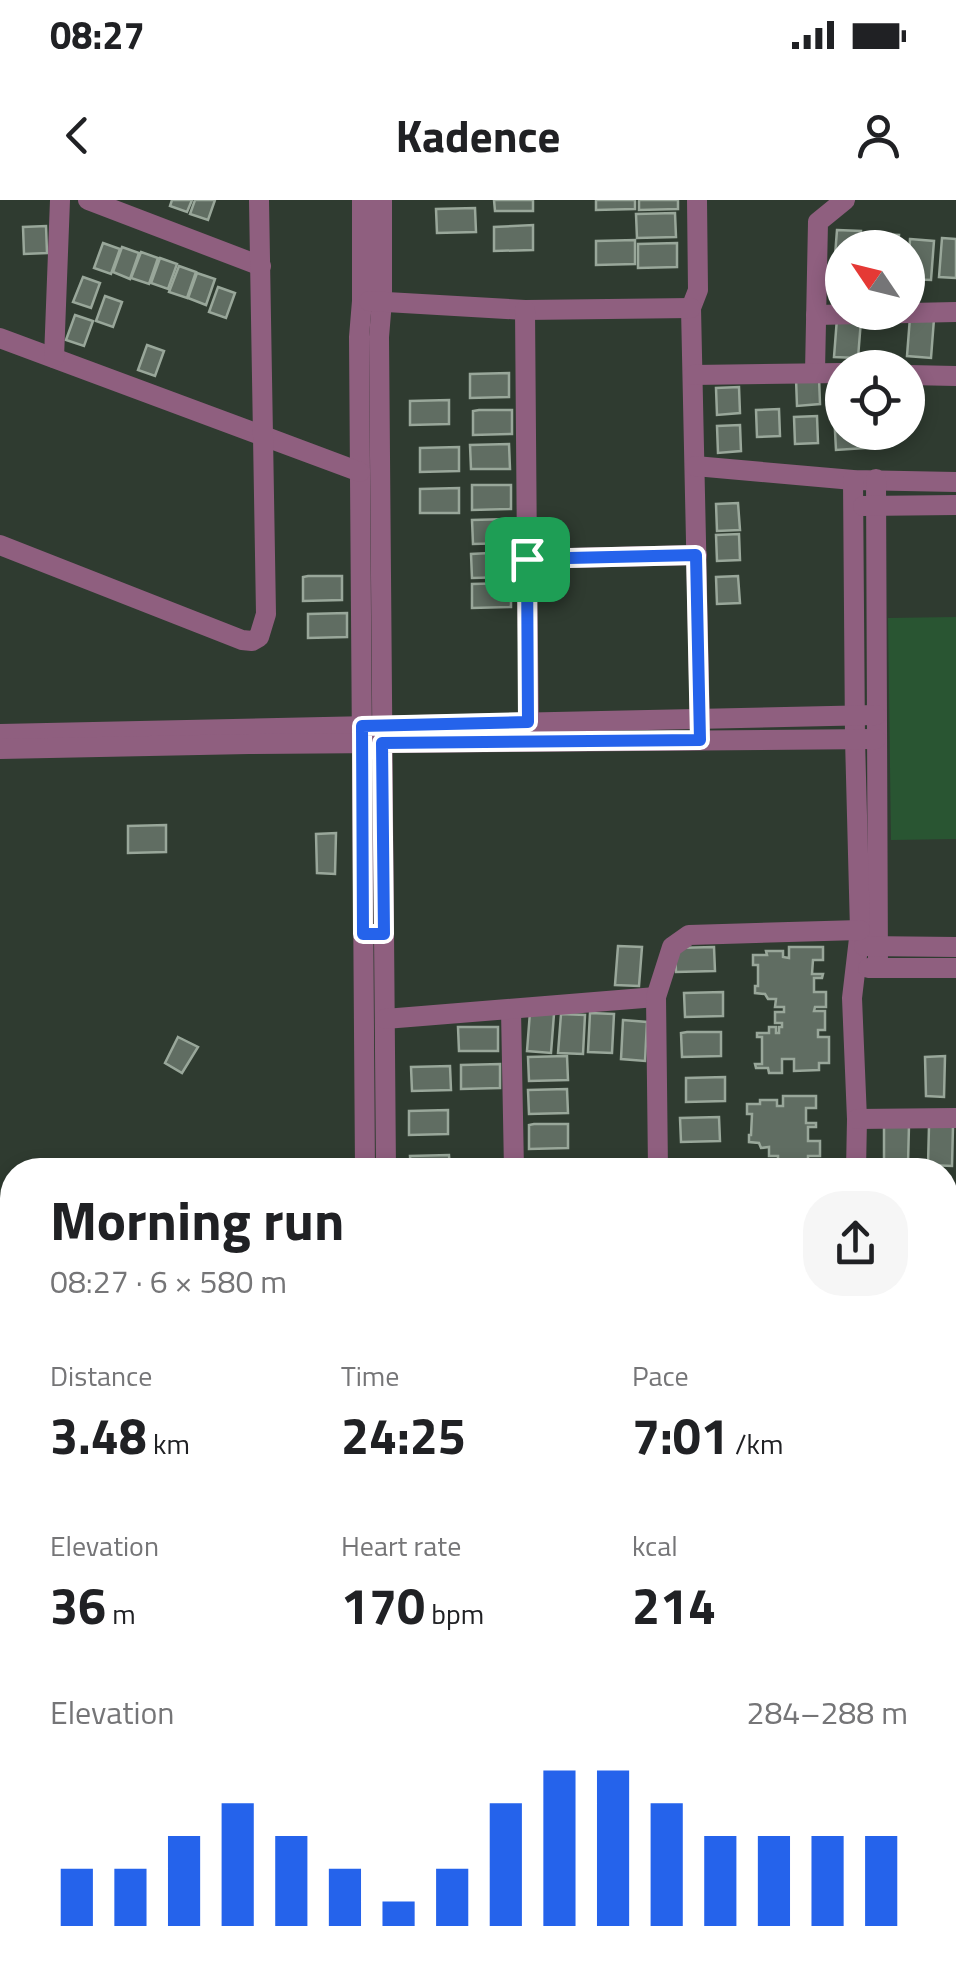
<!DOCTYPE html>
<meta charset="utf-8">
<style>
:root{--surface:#fff;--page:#f6f6f6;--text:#202124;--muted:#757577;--accent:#2563eb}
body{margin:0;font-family:"Titillium Web",sans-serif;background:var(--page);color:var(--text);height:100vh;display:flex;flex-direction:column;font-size:38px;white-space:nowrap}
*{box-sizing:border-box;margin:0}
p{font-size:32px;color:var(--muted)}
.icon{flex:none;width:55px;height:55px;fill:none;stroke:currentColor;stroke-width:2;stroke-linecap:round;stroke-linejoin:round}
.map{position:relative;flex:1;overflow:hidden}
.side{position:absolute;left:0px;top:958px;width:958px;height:812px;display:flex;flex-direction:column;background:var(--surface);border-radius:40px 40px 0 0;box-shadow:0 5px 15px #0003}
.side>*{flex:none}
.needle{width:65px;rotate:305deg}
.controls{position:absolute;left:825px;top:30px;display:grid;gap:20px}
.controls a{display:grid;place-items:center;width:100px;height:100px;border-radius:50%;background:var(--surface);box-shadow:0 5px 15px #0003;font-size:50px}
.pin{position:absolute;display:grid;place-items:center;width:85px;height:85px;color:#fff;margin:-42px;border-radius:20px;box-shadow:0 5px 15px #0006}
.round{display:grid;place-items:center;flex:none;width:105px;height:105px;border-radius:40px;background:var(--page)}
.headline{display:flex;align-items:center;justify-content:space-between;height:170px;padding:0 50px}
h1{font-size:55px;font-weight:700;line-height:75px}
.stats{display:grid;grid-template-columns:repeat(3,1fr);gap:15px;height:170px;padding:10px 50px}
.stats div{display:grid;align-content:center}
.stats b{font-size:50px;font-weight:700}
.stats small{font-size:28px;font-weight:400}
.stats p{font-size:28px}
.chart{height:280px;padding:20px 50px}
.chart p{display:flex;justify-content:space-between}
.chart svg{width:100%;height:180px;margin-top:10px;stroke:var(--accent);stroke-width:6}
.status{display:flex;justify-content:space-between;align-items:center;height:70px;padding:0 50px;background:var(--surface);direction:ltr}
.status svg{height:28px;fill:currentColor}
header{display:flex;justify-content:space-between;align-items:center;height:130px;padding:0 50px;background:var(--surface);font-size:45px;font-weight:700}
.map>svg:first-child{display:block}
.green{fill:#295532}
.building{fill:#606d62;stroke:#99a79a;stroke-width:2.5}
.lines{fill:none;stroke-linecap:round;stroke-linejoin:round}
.minor{stroke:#8f5f7f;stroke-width:20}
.route-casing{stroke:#fff;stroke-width:20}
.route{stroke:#2563eb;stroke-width:12}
</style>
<div class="status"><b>08:27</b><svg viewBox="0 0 49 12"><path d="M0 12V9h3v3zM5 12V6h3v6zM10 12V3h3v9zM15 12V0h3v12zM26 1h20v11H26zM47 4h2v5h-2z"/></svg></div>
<header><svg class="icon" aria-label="back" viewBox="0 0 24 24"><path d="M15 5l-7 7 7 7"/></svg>Kadence<svg class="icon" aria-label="person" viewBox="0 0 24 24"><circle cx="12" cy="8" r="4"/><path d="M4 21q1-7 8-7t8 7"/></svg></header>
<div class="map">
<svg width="956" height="1768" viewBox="0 0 956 1768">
<rect width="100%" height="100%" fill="#2f3b30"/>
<polygon class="green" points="956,417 956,639 891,640 888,418"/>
<g class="building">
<polygon points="172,0 192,0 187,12 170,6"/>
<polygon points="195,0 215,0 208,20 190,14"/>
<polygon points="494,0 533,0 533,11 495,11"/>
<polygon points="635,0 635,9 596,10 596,0"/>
<polygon points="639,0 678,0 678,9 639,10"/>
<polygon points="475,8 476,32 437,33 436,9"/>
<polygon points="675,13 676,37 637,38 636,14"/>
<polygon points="533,25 533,50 494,51 494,27"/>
<polygon points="46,26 47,53 24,54 23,27"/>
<polygon points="837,30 861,31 860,48 842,48 842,69 834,69"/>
<polygon points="875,34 899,35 898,48 874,48"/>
<polygon points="942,38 956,39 956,78 939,77"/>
<polygon points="910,39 934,41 931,80 908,79"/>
<polygon points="635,40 635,64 596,65 596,41"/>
<polygon points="103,43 120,49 111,74 94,68"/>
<polygon points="677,43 677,67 638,68 638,44"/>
<polygon points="122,47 139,53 130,79 113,72"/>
<polygon points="141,52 158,58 149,84 131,78"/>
<polygon points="160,58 177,64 168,89 151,83"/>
<polygon points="179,66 196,72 187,98 169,92"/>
<polygon points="197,73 215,79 206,105 188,98"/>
<polygon points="83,77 100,83 91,108 73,102"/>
<polygon points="218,87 235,93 226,118 209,112"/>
<polygon points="105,96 122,102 113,127 96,121"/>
<polygon points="75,115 93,121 84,146 66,140"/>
<polygon points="910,117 934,119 931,158 907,156"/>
<polygon points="837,118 861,120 858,158 834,157"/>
<polygon points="147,145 164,151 155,176 138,170"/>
<polygon points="509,173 509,197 470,198 470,174"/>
<polygon points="819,177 820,204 797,206 796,179"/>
<polygon points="739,187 740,213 717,215 716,188"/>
<polygon points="842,192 842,232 879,232 880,247 836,250 833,193"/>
<polygon points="449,200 449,224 410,225 410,201"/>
<polygon points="779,209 780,236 757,237 756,210"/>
<polygon points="479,210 512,210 512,234 473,235 473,211"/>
<polygon points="817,216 818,243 795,244 794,217"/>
<polygon points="740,225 741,251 718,253 717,226"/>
<polygon points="509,244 510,269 471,269 470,245"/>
<polygon points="459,247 459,271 420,272 420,248"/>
<polygon points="472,285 511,285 511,309 472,310"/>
<polygon points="459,288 459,313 420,313 420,289"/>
<polygon points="738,303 740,330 717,331 716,304"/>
<polygon points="511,319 512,343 473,344 472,320"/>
<polygon points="739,334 740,360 717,361 716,335"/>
<polygon points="510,352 511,377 472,378 471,354"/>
<polygon points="308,376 342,376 342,400 303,401 303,377"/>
<polygon points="738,376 740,403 717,404 716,377"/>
<polygon points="511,383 511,407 472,408 472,384"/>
<polygon points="347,413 347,437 308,438 308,414"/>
<polygon points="166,625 166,652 128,653 128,626"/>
<polygon points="336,633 335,674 317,673 316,634"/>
<polygon points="618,746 642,747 639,786 615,785"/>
<polygon points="714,747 715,771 676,772 675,748"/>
<polygon points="789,747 823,747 823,760 813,760 812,774 823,774 822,778 814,778 814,792 826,792 826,807 815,807 814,811 825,811 825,830 818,830 818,837 829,837 829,863 819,863 819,870 794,871 794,859 782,859 782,873 769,873 768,868 756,868 755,864 762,864 762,837 757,837 757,833 769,833 769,827 776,827 776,833 779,833 779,827 782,827 782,823 775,823 775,812 784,812 784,807 775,807 776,799 768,799 765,794 755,793 755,786 758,786 758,765 753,765 753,755 767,755 766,751 783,751 783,757 789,758"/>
<polygon points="723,792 723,816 685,817 684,793"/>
<polygon points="530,812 554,814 551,853 527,851"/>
<polygon points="590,813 614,814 612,853 588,852"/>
<polygon points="561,814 585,815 583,854 558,853"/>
<polygon points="623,820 647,822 645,861 621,859"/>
<polygon points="458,827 498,827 498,851 459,851"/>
<polygon points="687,832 721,832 721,856 682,857 681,833"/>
<polygon points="178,837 198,847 182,873 165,863"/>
<polygon points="567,856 568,880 529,881 528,857"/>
<polygon points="945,856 944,897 926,896 925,857"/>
<polygon points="500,864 500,888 461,889 461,865"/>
<polygon points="450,866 451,890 412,891 411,867"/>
<polygon points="725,877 725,901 686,902 686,878"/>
<polygon points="567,889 568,913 529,914 528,890"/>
<polygon points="783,896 816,896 816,908 806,908 806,923 816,923 816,927 808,927 808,941 820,941 820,956 808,956 808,960 819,960 819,970 769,970 769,961 778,961 778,956 769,956 769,947 761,948 759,943 749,942 749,935 751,935 752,914 747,914 747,904 760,904 760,900 777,900 777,906 783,906"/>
<polygon points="448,910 448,934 409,935 409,911"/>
<polygon points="719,917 720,941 681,942 680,918"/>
<polygon points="534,924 568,924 568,948 529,949 529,925"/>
<polygon points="884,925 909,925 908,964 884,964"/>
<polygon points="929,926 953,926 952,966 928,965"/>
<polygon points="449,955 450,970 411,970 410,956"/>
<polygon points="571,963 571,970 532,970 532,964"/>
<polygon points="945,1422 955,1422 954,1461 945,1461"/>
</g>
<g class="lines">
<g class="minor">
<polyline points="88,0 261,66"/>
<polyline points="362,0 362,101 359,137 365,970"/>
<polyline points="382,0 382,101 379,137 386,970"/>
<polyline points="697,0 698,90 691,108 700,528"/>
<polyline points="369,101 525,110 691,108"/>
<polyline points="525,110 527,359 697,355"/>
<polyline points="816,115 956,112"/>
<polyline points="0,138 360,272"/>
<polyline points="54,158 60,0"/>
<polyline points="815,172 818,22 845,0"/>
<polyline points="693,175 842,173"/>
<polyline points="908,175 956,176"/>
<polyline points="695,266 853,280 956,282"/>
<polyline points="876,279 878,768"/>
<polyline points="853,280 855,539 860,730 852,798 857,919 856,970"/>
<polyline points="863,306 956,305"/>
<polyline points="0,345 242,440 252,441 259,437 266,414 259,0"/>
<polyline points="527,359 529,532"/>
<polyline points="0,534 876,515"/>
<polyline points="0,549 249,544 876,539"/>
<polyline points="864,746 956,747"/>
<polyline points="868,768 956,768"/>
<polyline points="511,810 514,970"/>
<polyline points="385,819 656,797"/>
<polyline points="857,919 956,918"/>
<polyline points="658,970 656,797 672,747 689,735 860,730"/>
<polyline points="945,1053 956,1053"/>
<polyline points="945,1183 956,1183"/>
<polyline points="945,1417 956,1417"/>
<polyline points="945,1551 956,1550"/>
<polyline points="945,1566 956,1566"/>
<polyline points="0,1642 12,1645"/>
<polyline points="385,1758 419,1768"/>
</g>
</g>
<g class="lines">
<defs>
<polygon id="route" points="696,355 700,540 382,543 384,734 363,734 362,526 528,522 527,359"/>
</defs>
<use href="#route" class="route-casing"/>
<use href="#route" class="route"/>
</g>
</svg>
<div class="controls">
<a><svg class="needle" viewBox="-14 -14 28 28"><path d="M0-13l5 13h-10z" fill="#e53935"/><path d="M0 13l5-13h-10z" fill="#757577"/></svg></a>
<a><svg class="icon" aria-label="locate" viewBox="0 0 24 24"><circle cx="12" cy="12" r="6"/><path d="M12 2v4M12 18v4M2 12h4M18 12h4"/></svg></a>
</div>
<div class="pin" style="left:527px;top:359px;background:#1e9e55"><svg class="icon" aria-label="arrive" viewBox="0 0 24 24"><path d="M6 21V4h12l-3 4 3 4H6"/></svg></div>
<section class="side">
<div class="headline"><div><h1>Morning run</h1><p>08:27 · 6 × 580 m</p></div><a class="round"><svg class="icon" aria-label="share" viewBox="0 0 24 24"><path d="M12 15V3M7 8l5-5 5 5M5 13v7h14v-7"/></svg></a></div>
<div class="stats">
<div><p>Distance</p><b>3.48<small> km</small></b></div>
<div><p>Time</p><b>24:25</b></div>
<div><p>Pace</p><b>7:01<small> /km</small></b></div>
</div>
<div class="stats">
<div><p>Elevation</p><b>36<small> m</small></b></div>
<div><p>Heart rate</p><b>170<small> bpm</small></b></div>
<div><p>kcal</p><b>214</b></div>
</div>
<div class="chart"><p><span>Elevation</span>284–288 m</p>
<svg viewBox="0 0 160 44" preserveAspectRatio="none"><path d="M5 44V30M15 44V30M25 44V22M35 44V14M45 44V22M55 44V30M65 44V38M75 44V30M85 44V14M95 44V6M105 44V6M115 44V14M125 44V22M135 44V22M145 44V22M155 44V22"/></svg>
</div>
</section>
</div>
